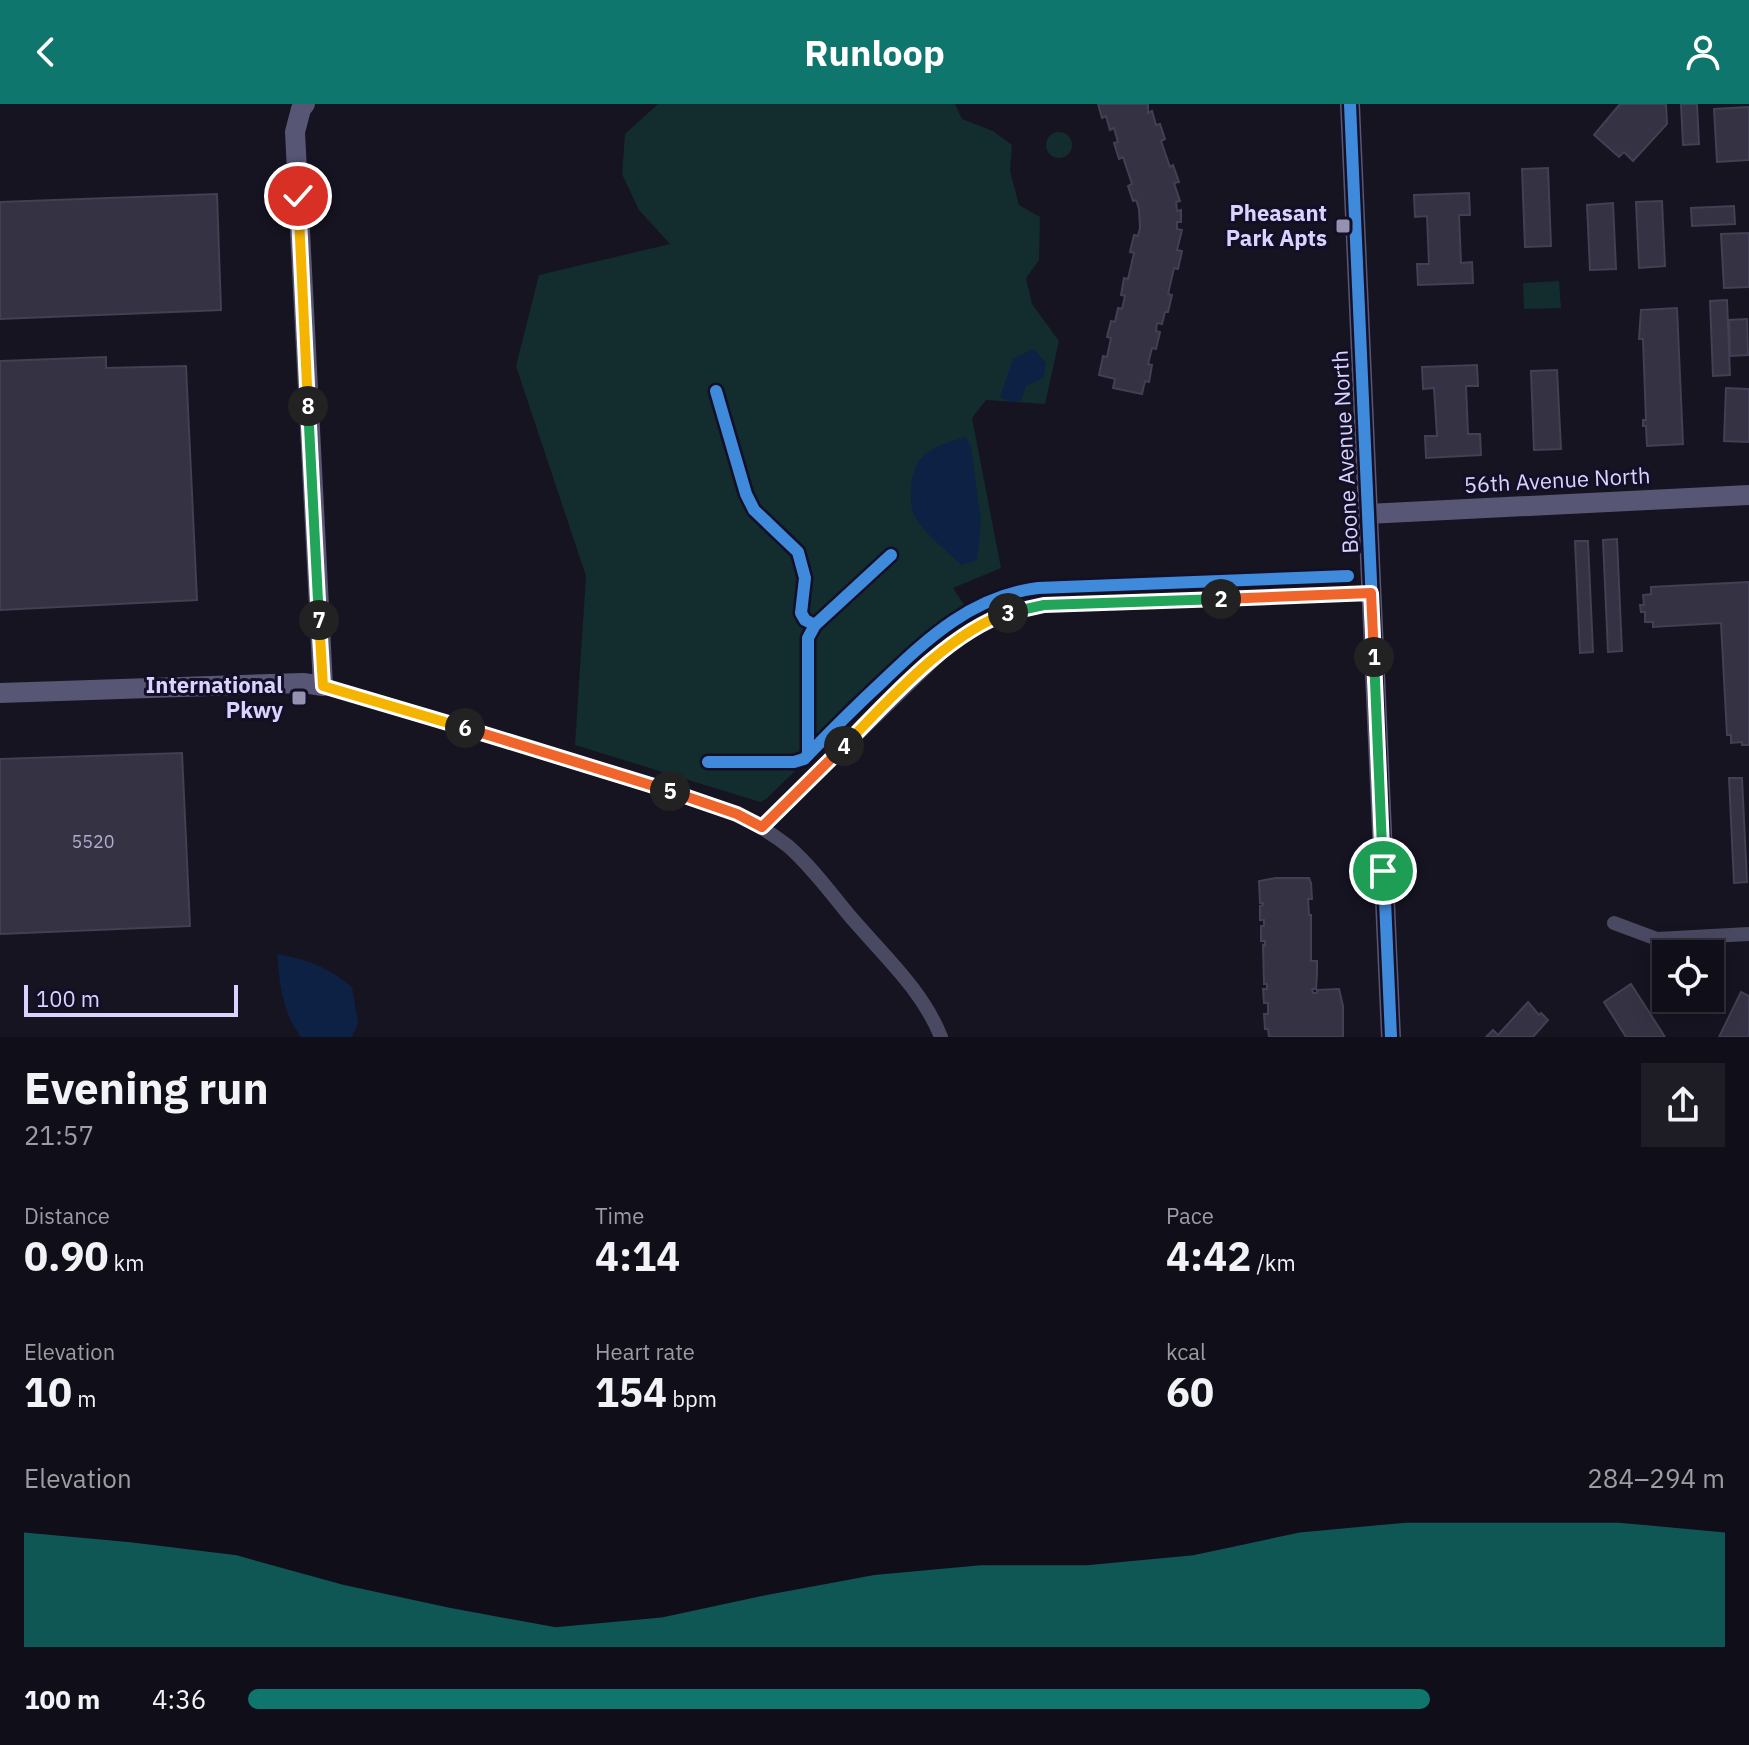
<!DOCTYPE html>
<meta charset="utf-8">
<style>
:root{--surface:#100f19;--page:#1e1d26;--text:#f1f3f6;--muted:#9c9ca2;--line:#302f38;--accent:#0f766e}
body{margin:0;font-family:"IBM Plex Sans",sans-serif;background:var(--page);color:var(--text);height:100vh;display:flex;flex-direction:column;font-size:30px;white-space:nowrap}
*{box-sizing:border-box;margin:0}
p{font-size:26px;color:var(--muted)}
.icon{flex:none;width:44px;height:44px;fill:none;stroke:currentColor;stroke-width:2;stroke-linecap:round;stroke-linejoin:round}
.map{position:relative;height:933px;overflow:hidden}
.panel{display:flex;flex-direction:column;background:var(--surface);flex:1}
.panel>*{flex:none}
.fabs{position:absolute;left:1652px;top:836px;display:grid;gap:16px}
.fabs a{display:grid;place-items:center;width:72px;height:72px;border-radius:0px;background:var(--surface);box-shadow:0 4px 20px #0003,0 0 0 2px var(--line);font-size:40px}
.scale{position:absolute;left:24px;bottom:20px;width:214px;box-sizing:border-box;padding-left:8px;border:4px solid #d9d4ff;border-top:0;font-size:22px;line-height:28px;white-space:nowrap;color:#d9d4ff;-webkit-text-stroke:6px #130f26;paint-order:stroke}
.pin{position:absolute;display:grid;place-items:center;width:68px;height:68px;color:#fff;margin:-34px;border:4px solid #fff;border-radius:50%;box-shadow:0 2px 8px #0007}
.km{position:absolute;width:40px;height:40px;margin:-20px;border-radius:50%;background:#222;color:#fff;font-size:22px;line-height:40px;text-align:center}
.round{display:grid;place-items:center;flex:none;width:84px;height:84px;border-radius:0px;background:var(--page)}
.headline{display:flex;align-items:center;justify-content:space-between;height:136px;padding:0 24px}
h1{font-size:44px;font-weight:800;line-height:60px}
.figures{display:grid;grid-template-columns:repeat(3,1fr);gap:12px;height:136px;padding:8px 24px}
.figures div{display:grid;align-content:center}
.figures b{font-size:40px;font-weight:800}
.figures small{font-size:22px;font-weight:400}
.figures p{font-size:22px}
.chart{height:224px;padding:16px 24px}
.chart p{display:flex;justify-content:space-between}
.chart svg{width:100%;height:144px;margin-top:8px;fill:var(--accent);opacity:.7}
ul{padding:0 24px;list-style:none;font-size:26px}
li{display:grid;grid-template-columns:128px 96px 1fr;align-items:center;height:60px}
li i{height:20px;border-radius:10px;background:var(--accent)}
header{display:flex;justify-content:space-between;align-items:center;height:104px;padding:0 24px;background:var(--accent);color:#fff;font-size:36px;font-weight:800}
.map>svg:first-child{display:block}
.green{fill:#132c2d}
.water{fill:#0d2144}
.building{fill:#343243;stroke:#433f54;stroke-width:2}
.lines{fill:none;stroke-linecap:round;stroke-linejoin:round}
.street{stroke:#4a4962;stroke-width:14}
.secondary{stroke:#575674;stroke-width:20}
.cycleway-casing{stroke:#130f26;stroke-width:17}
.cycleway{stroke:#408adc;stroke-width:12}
.split-1-casing{stroke:#fff;stroke-width:16}
.split-2-casing{stroke:#fff;stroke-width:16}
.split-3-casing{stroke:#fff;stroke-width:16}
.split-4-casing{stroke:#fff;stroke-width:16}
.split-5-casing{stroke:#fff;stroke-width:16}
.split-6-casing{stroke:#fff;stroke-width:16}
.split-7-casing{stroke:#fff;stroke-width:16}
.split-8-casing{stroke:#fff;stroke-width:16}
.split-9-casing{stroke:#fff;stroke-width:16}
.split-1{stroke:#22a559;stroke-width:10}
.split-2{stroke:#f0652b;stroke-width:10}
.split-3{stroke:#22a559;stroke-width:10}
.split-4{stroke:#f5b400;stroke-width:10}
.split-5{stroke:#f0652b;stroke-width:10}
.split-6{stroke:#f0652b;stroke-width:10}
.split-7{stroke:#f5b400;stroke-width:10}
.split-8{stroke:#22a559;stroke-width:10}
.split-9{stroke:#f5b400;stroke-width:10}
.poi-dot{fill:#9591b1;stroke:#130f26;stroke-width:3}
.labels{text-anchor:middle;stroke-width:6;stroke-linejoin:round;paint-order:stroke}
.number-label{font-size:18px;fill:#b0acd0}
.poi-label{font-size:22px;font-weight:bold;fill:#d9d4ff;stroke:#130f26;text-anchor:end}
.street-label{font-size:22px;fill:#d9d4ff;stroke:#130f26}
</style>
<header><svg class="icon" aria-label="back" viewBox="0 0 24 24"><path d="M15 5l-7 7 7 7"/></svg>Runloop<svg class="icon" aria-label="person" viewBox="0 0 24 24"><circle cx="12" cy="8" r="4"/><path d="M4 21q1-7 8-7t8 7"/></svg></header>
<div class="map">
<svg width="1749" height="933" viewBox="0 0 1749 933">
<rect width="100%" height="100%" fill="#161421"/>
<g class="green">
<polygon points="658,0 955,0 962,15 993,27 1012,41 1010,67 1019,101 1040,113 1039,156 1026,174 1032,200 1059,237 1045,300 986,296 972,314 1001,464 953,484 969,508 932,535 766,695 760,698 575,641 586,472 516,262 539,171 670,140 639,106 622,70 625,30"/>
<circle cx="1059" cy="41" r="13"/>
<polygon points="1559,177 1561,204 1524,205 1523,179"/>
</g>
<g class="water">
<polygon points="1034,245 1046,259 1043,274 1026,282 1021,297 1010,298 1000,293 1013,255"/>
<path d="M966,333l5,10 10,75 -4,38 -16,5c-15,-15 -34,-30 -45,-46 -6,-11 -5,-20 -5,-31 2,-36 24,-42 55,-51z"/>
<path d="M277,850c32,6 49,12 75,33l6,36 -6,14h-51c-19,-26 -21,-51 -24,-83z"/>
</g>
<g class="building">
<polygon points="1098,0 1148,0 1148,9 1152,7 1156,21 1160,20 1165,35 1161,37 1170,63 1173,61 1179,78 1174,79 1180,97 1176,98 1177,107 1181,106 1181,118 1177,118 1177,125 1182,126 1177,146 1182,147 1178,165 1174,164 1168,190 1172,191 1168,208 1165,208 1162,220 1157,219 1156,227 1160,228 1156,245 1152,244 1148,260 1152,261 1149,278 1145,277 1142,290 1113,284 1115,275 1099,271 1103,252 1107,253 1111,234 1107,233 1111,217 1115,218 1118,204 1122,205 1125,192 1121,191 1124,174 1128,175 1134,149 1130,148 1134,131 1138,132 1140,124 1139,105 1136,96 1133,97 1128,82 1132,80 1123,53 1119,55 1114,39 1118,38 1114,24 1110,26 1106,12 1102,14"/>
<polygon points="1620,0 1666,0 1667,20 1633,57 1624,48 1619,53 1594,31"/>
<polygon points="1681,0 1697,0 1699,40 1683,41"/>
<polygon points="1749,3 1749,56 1717,58 1714,5"/>
<polygon points="1548,64 1551,142 1525,143 1522,65"/>
<polygon points="1469,89 1470,111 1459,111 1461,159 1472,158 1473,179 1418,181 1417,160 1429,160 1427,112 1415,113 1414,91"/>
<polygon points="217,90 221,206 0,215 0,98"/>
<polygon points="1662,97 1665,162 1639,164 1636,98"/>
<polygon points="1613,99 1616,165 1590,166 1587,101"/>
<polygon points="1734,102 1735,120 1692,122 1691,104"/>
<polygon points="1749,129 1749,183 1724,184 1721,130"/>
<polygon points="1727,196 1730,271 1713,272 1710,197"/>
<polygon points="1677,204 1683,340 1647,342 1646,322 1643,322 1643,316 1646,316 1643,235 1639,235 1641,206"/>
<polygon points="1747,215 1748,251 1730,252 1729,216"/>
<polygon points="106,253 106,264 186,262 197,496 0,506 0,257"/>
<polygon points="1477,261 1478,282 1466,282 1468,330 1480,330 1481,351 1426,354 1425,332 1437,332 1434,284 1423,285 1422,263"/>
<polygon points="1557,266 1561,345 1534,346 1531,267"/>
<polygon points="1726,284 1749,285 1749,338 1724,337"/>
<polygon points="1617,435 1622,547 1608,548 1603,436"/>
<polygon points="1575,437 1588,437 1593,548 1580,549"/>
<polygon points="1749,478 1749,641 1742,641 1742,638 1731,639 1731,631 1727,631 1721,519 1653,523 1653,518 1645,518 1645,508 1641,508 1640,501 1644,501 1643,491 1651,490 1651,483"/>
<polygon points="182,649 190,822 0,830 0,655"/>
<polygon points="1729,674 1742,674 1747,778 1734,779"/>
<polygon points="1276,774 1309,774 1311,779 1312,795 1308,795 1309,811 1311,811 1311,857 1317,857 1317,871 1316,885 1312,885 1313,889 1317,889 1317,886 1339,885 1343,902 1343,933 1269,933 1268,925 1265,925 1264,910 1268,910 1268,899 1264,899 1263,885 1267,885 1267,880 1264,880 1263,841 1265,842 1265,837 1261,837 1261,822 1264,822 1264,816 1260,816 1260,802 1263,801 1263,799 1260,799 1259,777"/>
<polygon points="1631,880 1665,933 1626,933 1604,898"/>
<polygon points="1741,888 1749,892 1749,933 1719,933"/>
<polygon points="1528,898 1539,911 1541,909 1548,916 1533,933 1486,933 1493,926 1498,931"/>
</g>
<g class="lines">
<g class="street">
<path d="M323,582l384,117c29,11 56,23 81,43 23,20 42,46 61,69 33,39 73,74 92,122"/>
<path d="M762,723l182,-177c30,-25 62,-40 100,-45l327,-12"/>
<polyline points="1614,819 1657,835 1749,830"/>
</g>
<g class="secondary">
<polyline points="1350,0 1391,933"/>
<polyline points="1367,410 1749,391"/>
<polyline points="0,589 303,579 323,582 295,28 301,5 305,0"/>
</g>
<defs>
<g id="cycleway">
<polyline points="1350,0 1391,933"/>
<polyline points="716,287 746,390 754,406 798,448 805,474 801,509 805,516 815,521"/>
<polyline points="808,651 808,534 815,521 891,451"/>
<path d="M708,658h86l10,-3c26,-27 52,-53 79,-78 46,-44 90,-85 155,-93l310,-12"/>
</g>
</defs>
<use href="#cycleway" class="cycleway-casing"/>
<use href="#cycleway" class="cycleway"/>
</g>
<g class="lines">
<defs>
<polyline id="split-1" points="1374,553 1383,767"/>
<polyline id="split-2" points="1221,495 1371,489 1374,553"/>
<polyline id="split-3" points="1008,509 1044,501 1221,495"/>
<path id="split-4" d="M844,642c44,-45 105,-114 164,-133"/>
<polyline id="split-5" points="670,687 737,710 762,723 844,642"/>
<polyline id="split-6" points="465,624 670,687"/>
<polyline id="split-7" points="319,516 323,582 465,624"/>
<polyline id="split-8" points="308,302 319,516"/>
<polyline id="split-9" points="298,92 308,302"/>
</defs>
<use href="#split-1" class="split-1-casing"/>
<use href="#split-2" class="split-2-casing"/>
<use href="#split-3" class="split-3-casing"/>
<use href="#split-4" class="split-4-casing"/>
<use href="#split-5" class="split-5-casing"/>
<use href="#split-6" class="split-6-casing"/>
<use href="#split-7" class="split-7-casing"/>
<use href="#split-8" class="split-8-casing"/>
<use href="#split-9" class="split-9-casing"/>
<use href="#split-1" class="split-1"/>
<use href="#split-2" class="split-2"/>
<use href="#split-3" class="split-3"/>
<use href="#split-4" class="split-4"/>
<use href="#split-5" class="split-5"/>
<use href="#split-6" class="split-6"/>
<use href="#split-7" class="split-7"/>
<use href="#split-8" class="split-8"/>
<use href="#split-9" class="split-9"/>
</g>
<g class="poi-dot">
<rect x="1335" y="114" width="16" height="16" rx="4"/>
<rect x="291" y="586" width="16" height="16" rx="4"/>
</g>
<g class="labels">
<g class="number-label">
<text x="93" y="744">5520</text>
</g>
<g class="poi-label">
<text x="1327" y="117">Pheasant<tspan x="1327" dy="25">Park Apts</tspan></text>
<text x="283" y="589">International<tspan x="283" dy="25">Pkwy</tspan></text>
</g>
<g class="street-label">
<text transform="translate(1345 348) rotate(-93)" y="8">Boone Avenue North</text>
<text transform="translate(1557 376) rotate(-3)" y="8">56th Avenue North</text>
</g>
</g>
</svg>
<div class="fabs">
<a><svg class="icon" aria-label="locate" viewBox="0 0 24 24"><circle cx="12" cy="12" r="6"/><path d="M12 2v4M12 18v4M2 12h4M18 12h4"/></svg></a>
</div>
<div class="scale">100 m</div>
<div class="pin" style="left:1383px;top:767px;background:#1e9e55"><svg class="icon" aria-label="arrive" viewBox="0 0 24 24"><path d="M6 21V4h12l-3 4 3 4H6"/></svg></div>
<div class="pin" style="left:298px;top:92px;background:#d93025"><svg class="icon" aria-label="check" viewBox="0 0 24 24"><path d="M5 12l5 5 9-10"/></svg></div>
<b class="km" style="left:1374px;top:553px">1</b>
<b class="km" style="left:1221px;top:495px">2</b>
<b class="km" style="left:1008px;top:509px">3</b>
<b class="km" style="left:844px;top:642px">4</b>
<b class="km" style="left:670px;top:687px">5</b>
<b class="km" style="left:465px;top:624px">6</b>
<b class="km" style="left:319px;top:516px">7</b>
<b class="km" style="left:308px;top:302px">8</b>
</div>
<section class="panel">
<div class="headline"><div><h1>Evening run</h1><p>21:57</p></div><a class="round"><svg class="icon" aria-label="share" viewBox="0 0 24 24"><path d="M12 15V3M7 8l5-5 5 5M5 13v7h14v-7"/></svg></a></div>
<div class="figures">
<div><p>Distance</p><b>0.90<small> km</small></b></div>
<div><p>Time</p><b>4:14</b></div>
<div><p>Pace</p><b>4:42<small> /km</small></b></div>
</div>
<div class="figures">
<div><p>Elevation</p><b>10<small> m</small></b></div>
<div><p>Heart rate</p><b>154<small> bpm</small></b></div>
<div><p>kcal</p><b>60</b></div>
</div>
<div class="chart"><p><span>Elevation</span>284–294 m</p>
<svg viewBox="0 0 160 44" preserveAspectRatio="none"><path d="M0 44V9L10 12L20 16L30 25L40 32L50 38L60 35L70 28L80 22L90 19L100 19L110 16L120 9L130 6L140 6L150 6L160 9V44z"/></svg>
</div>
<ul>
<li><b>100 m</b>4:36<i style="width:80%"></i></li>
</ul>
</section>
